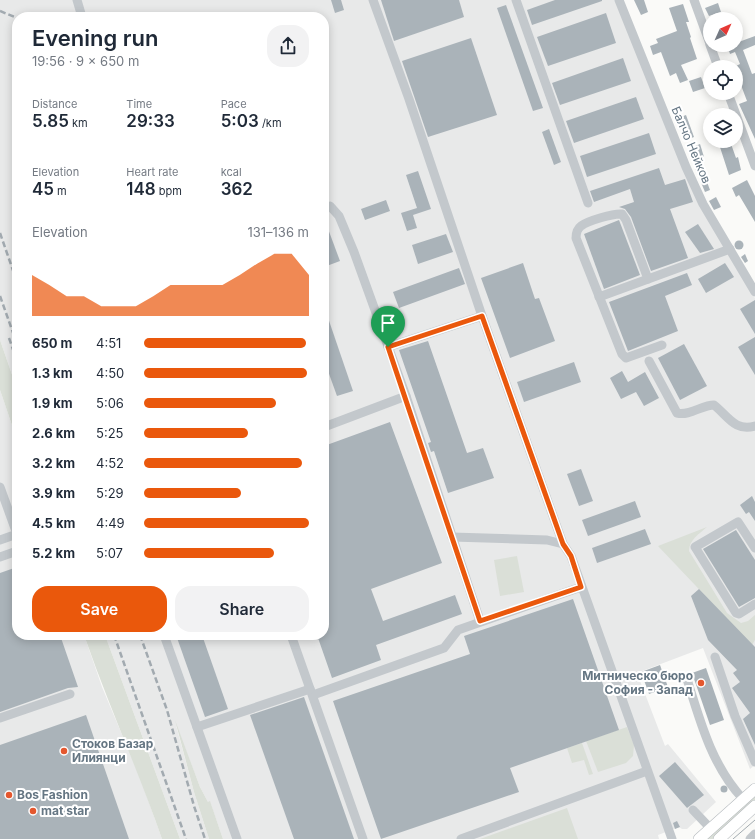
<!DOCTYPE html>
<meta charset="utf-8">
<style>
:root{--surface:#fff;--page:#f2f2f3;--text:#1f2937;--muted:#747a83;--accent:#ea580c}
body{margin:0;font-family:Inter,sans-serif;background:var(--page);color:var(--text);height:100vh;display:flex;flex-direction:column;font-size:15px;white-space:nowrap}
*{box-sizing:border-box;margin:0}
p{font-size:13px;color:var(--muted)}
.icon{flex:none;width:22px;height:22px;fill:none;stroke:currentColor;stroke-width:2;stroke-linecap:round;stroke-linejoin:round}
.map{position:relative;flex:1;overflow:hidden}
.panel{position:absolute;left:12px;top:12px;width:317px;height:628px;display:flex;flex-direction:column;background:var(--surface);border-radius:16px;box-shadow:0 2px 10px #0003}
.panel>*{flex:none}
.needle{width:26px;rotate:45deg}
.tools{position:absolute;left:703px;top:12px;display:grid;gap:8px}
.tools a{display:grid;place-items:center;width:40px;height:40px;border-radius:50%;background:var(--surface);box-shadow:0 2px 10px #0003;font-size:20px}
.pin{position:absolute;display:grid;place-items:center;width:34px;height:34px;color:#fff;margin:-41px -17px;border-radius:50% 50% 50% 0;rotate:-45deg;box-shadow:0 0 4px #0007}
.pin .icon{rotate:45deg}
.round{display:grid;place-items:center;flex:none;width:42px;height:42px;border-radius:16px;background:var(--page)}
.head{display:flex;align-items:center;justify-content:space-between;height:68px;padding:0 20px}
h1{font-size:22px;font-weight:600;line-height:30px}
.figures{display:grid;grid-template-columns:repeat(3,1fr);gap:6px;height:68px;padding:4px 20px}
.figures div{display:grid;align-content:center}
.figures b{font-size:17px;font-weight:600}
.figures small{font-size:11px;font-weight:400}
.figures p{font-size:11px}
.chart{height:112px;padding:8px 20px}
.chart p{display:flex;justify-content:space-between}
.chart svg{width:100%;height:72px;margin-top:4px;fill:var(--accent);opacity:.7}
.primary-button{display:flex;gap:8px;margin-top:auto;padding:8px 20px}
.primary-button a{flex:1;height:46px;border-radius:16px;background:var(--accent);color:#fff;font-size:16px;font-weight:600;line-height:46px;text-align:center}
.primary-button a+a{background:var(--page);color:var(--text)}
ul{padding:0 20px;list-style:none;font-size:13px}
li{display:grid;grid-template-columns:64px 48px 1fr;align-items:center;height:30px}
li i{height:10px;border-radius:5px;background:var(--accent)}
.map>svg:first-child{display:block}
.built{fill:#e8e9e9}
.green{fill:#dadfd7}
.building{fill:#aab3b9}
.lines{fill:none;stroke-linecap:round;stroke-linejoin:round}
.major-casing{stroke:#b5babe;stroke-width:12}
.minor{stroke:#c3c8cc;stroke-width:9}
.major{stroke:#fff;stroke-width:11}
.tram{stroke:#a2aab0;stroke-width:1}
.rail{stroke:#a2aab0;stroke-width:2.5;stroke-dasharray:6 3;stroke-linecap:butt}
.route-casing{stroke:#fff;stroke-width:8}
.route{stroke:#ea580c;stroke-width:5}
.poi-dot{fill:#e4572e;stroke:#fff;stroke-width:1.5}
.labels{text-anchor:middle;stroke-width:4;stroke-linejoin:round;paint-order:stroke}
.street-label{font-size:12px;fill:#657683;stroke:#fff}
.poi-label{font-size:12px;font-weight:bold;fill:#657683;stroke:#fff;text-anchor:start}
</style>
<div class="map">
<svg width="755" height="839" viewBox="0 0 755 839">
<rect width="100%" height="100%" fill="#fafaf8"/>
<g class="built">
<polygon points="0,0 616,0 716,232 755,298 755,765 750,769 703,648 637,673 665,746 668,744 716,802 687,829 682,829 679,827 658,835 659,839 223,839 210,802 208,802 200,787 176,725 194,792 209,839 180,839 105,635 324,635 324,17 17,17 17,389 0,340"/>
<polygon points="0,390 17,440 17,635 84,635 102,687 141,780 162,839 0,839"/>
</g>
<g class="green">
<polygon points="0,340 17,389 17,440 0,390"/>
<path d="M707,527c-8,7 -18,13 -18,24l38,62 14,10 7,-2 7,-6v25l-3,5 -94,-99z"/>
<polygon points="517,556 524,592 500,596 494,560"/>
<path d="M84,635h21l75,204h-18c-24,-69 -54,-135 -78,-204z"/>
<polygon points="175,720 200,787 208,802 210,801 223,839 209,839 194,792"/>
<polygon points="627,727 634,745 633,756 626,763 598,772 586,741"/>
<polygon points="582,743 593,774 589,775 584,760 572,763 567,748"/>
<polygon points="755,795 755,801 713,839 706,839"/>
<polygon points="567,808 578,839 480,839"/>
</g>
<g class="building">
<polygon points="331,0 341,0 344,10 335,13"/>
<polygon points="381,0 459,0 464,17 394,41"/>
<polygon points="555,0 602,0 602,1 532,25 527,10"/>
<polygon points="634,0 644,0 648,12 641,15"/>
<polygon points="718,3 721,12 709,16 705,8"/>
<polygon points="683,4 689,22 686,22 691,37 690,38 697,59 681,65 688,80 680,83 676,73 670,76 661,52 653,55 650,46 658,43 656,39 677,31 669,8"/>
<polygon points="506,5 543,108 533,111 497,8"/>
<polygon points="606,13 616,43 548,66 537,37"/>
<polygon points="755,36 755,45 743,50 752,74 755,73 755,139 739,104 747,101 736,72 736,66 740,64 735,52 730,54 727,45 736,45 736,43"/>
<polygon points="471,38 497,115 428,137 402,61"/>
<polygon points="623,58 631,81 560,105 552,83"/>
<polygon points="701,77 705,88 693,92 689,81"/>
<polygon points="636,97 644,119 574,143 566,121"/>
<polygon points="686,115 694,137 686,140 678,118"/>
<polygon points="549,129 561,162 554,165 542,132"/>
<polygon points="649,133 656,154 587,177 580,156"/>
<polygon points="718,141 730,141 736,158 738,157 741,170 729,175"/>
<polygon points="700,144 704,157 698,159 693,147"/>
<polygon points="701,166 710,190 705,192 695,168"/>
<polygon points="659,168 665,185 685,179 693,202 670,209 688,258 651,271 631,217 625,209 619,207 634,202 630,189 594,202 590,191"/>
<polygon points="418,171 431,209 413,215 417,228 407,231 401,213 417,208 406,175"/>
<polygon points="747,180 755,196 755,222 739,195 736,197 732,188"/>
<polygon points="716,197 721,207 714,210 709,201"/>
<polygon points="386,200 390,211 365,220 361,209"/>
<polygon points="324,218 340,261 324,267"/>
<polygon points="619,220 640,275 604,289 584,234"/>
<polygon points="698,224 714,249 700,253 685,232"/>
<polygon points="446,234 453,252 418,264 412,245"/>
<circle cx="739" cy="245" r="4.5"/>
<polygon points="745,254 748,261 745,263 741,257"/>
<polygon points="523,263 535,299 539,298 555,341 510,358 481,278"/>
<polygon points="725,263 734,277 706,293 698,279"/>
<polygon points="459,268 465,284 399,308 393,292"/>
<polygon points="687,273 692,285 665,296 678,331 628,351 609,302"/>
<polygon points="755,300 755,334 740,309"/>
<polygon points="325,309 353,391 337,396 324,360"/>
<polygon points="755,337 755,375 738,347"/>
<polygon points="428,341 467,453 483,448 494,478 448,493 434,451 431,452 428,443 431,442 399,350"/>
<polygon points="684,344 707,386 680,400 658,358"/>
<polygon points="574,362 581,382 524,402 517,382"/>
<polygon points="622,371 628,382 645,372 659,398 644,406 636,392 621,399 610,378"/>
<polygon points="390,422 442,563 371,589 383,621 455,595 462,614 376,645 381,660 332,678 317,635 324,635 324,446"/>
<polygon points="581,469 593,501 579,506 567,474"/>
<polygon points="752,496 755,502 755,521 749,512 746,514 740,505"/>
<polygon points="635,501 641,517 588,536 582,520"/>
<polygon points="645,529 651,544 597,563 592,548"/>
<polygon points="736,530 755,560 755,598 739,607 703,549"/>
<polygon points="17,567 17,635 60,635 78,687 68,688 0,712 0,573"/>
<polygon points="699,589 755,647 755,745 743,719 750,713 732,688 740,682 733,673 737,670 708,640 691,596"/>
<polygon points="573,599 619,730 510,768 519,792 381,839 333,701 470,654 464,636"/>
<polygon points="176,635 202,635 228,709 205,717"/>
<polygon points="660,665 668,687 649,694 641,672"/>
<polygon points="706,668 724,720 710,725 692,673"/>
<polygon points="304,697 354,839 294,839 250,715"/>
<polygon points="86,715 129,839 0,839 0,745"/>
<polygon points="675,762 704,795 687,808 659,776"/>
<circle cx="724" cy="789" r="3.5"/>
<polygon points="677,821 680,827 675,829 673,823"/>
</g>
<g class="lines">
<defs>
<g id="major">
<polyline points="699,839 755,789"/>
<polyline points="719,839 755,806"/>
</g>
</defs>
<use href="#major" class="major-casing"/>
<g class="minor">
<polyline points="77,0 82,17"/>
<polyline points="373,0 409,99 482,316 563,544 571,556 672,839"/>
<polyline points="516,0 588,203"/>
<polyline points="619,0 686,167 703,204 755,292"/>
<polyline points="694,0 710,44"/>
<polyline points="710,45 718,67"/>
<polyline points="728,93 755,166"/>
<polyline points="324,209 330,206 339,216 354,252 406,396 480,621"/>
<path d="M648,279l-22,-59 -4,-6c-8,-1 -35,7 -41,12 -4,3 -5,7 -5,12l46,116 4,4 36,-13"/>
<polyline points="599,297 730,249"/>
<polyline points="388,347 482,316"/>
<path d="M649,361l28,52c13,3 25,-8 37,-8 14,11 21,27 41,21"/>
<polyline points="324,427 406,396"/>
<polyline points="0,487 17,534 0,540"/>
<polyline points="452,537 547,540 563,544"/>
<polyline points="755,548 738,522 695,547 736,613 739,614 755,604"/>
<polyline points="0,557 17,551"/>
<polyline points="164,635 237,839"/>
<polyline points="291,635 363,839"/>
<polyline points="715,657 735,716 755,762"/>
<path d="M687,679c13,42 25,87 56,120"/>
<polyline points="313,695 444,648 458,630 581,587"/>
<polyline points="0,718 70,694"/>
<polyline points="197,727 310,689"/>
<polyline points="693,810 711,829"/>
<polyline points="461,839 647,771"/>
<polyline points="750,839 755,834"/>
</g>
<use href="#major" class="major"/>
<polyline class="tram" points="733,839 755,820"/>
<g class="rail">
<polyline points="0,11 17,18"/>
<polyline points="0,233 17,282"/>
<polyline points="0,296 17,344"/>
<polyline points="9,338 17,361"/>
<polyline points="114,635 186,839"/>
<polyline points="140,635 167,710 194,806 205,839"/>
</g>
</g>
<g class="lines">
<defs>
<polygon id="route" points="482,316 563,544 571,556 581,587 480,621 388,347"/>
</defs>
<use href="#route" class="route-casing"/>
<use href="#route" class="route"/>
</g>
<g class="poi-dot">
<circle cx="701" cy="683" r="4"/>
<circle cx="64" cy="751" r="4"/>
<circle cx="9" cy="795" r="4"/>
<circle cx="33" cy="811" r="4"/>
</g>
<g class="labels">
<g class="street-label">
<text transform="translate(691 145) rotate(67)" y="4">Балчо Нейков</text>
</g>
<g class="poi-label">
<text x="693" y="680" text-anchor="end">Митническо бюро<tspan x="693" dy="14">София - Запад</tspan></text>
<text x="72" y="748">Стоков Базар<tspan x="72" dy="14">Илиянци</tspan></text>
<text x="17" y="799">Bos Fashion</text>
<text x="41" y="815">mat star</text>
</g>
</g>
</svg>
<div class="tools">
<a><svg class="needle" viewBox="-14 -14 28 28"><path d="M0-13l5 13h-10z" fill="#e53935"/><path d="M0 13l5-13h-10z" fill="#747a83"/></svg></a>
<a><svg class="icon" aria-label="locate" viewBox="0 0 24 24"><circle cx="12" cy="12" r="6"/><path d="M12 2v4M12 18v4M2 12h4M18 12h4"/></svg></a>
<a><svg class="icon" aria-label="layers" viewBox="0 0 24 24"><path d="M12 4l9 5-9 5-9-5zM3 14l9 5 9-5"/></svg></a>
</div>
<div class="pin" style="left:388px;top:347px;background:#1e9e55"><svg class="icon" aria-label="arrive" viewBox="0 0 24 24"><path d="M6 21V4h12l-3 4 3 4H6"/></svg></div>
<section class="panel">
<div class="head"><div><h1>Evening run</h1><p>19:56 · 9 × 650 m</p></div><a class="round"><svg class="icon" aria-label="share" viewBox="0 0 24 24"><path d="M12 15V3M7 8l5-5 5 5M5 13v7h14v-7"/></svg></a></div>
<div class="figures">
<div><p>Distance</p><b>5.85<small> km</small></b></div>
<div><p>Time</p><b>29:33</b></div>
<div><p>Pace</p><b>5:03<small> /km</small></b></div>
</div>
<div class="figures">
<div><p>Elevation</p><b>45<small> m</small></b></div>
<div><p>Heart rate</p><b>148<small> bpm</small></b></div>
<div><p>kcal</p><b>362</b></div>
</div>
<div class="chart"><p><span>Elevation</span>131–136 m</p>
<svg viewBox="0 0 160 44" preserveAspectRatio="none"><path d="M0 44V19L10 25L20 32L30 32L40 38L50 38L60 38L70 32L80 25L90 25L100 25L110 25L120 19L130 12L140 6L150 6L160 19V44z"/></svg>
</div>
<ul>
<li><b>650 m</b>4:51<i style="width:98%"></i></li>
<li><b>1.3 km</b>4:50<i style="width:99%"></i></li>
<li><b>1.9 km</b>5:06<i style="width:80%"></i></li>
<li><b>2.6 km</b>5:25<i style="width:63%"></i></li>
<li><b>3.2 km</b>4:52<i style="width:96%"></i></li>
<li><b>3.9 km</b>5:29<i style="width:59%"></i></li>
<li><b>4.5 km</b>4:49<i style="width:100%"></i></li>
<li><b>5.2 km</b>5:07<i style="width:79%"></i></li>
</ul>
<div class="primary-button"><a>Save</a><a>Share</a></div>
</section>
</div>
